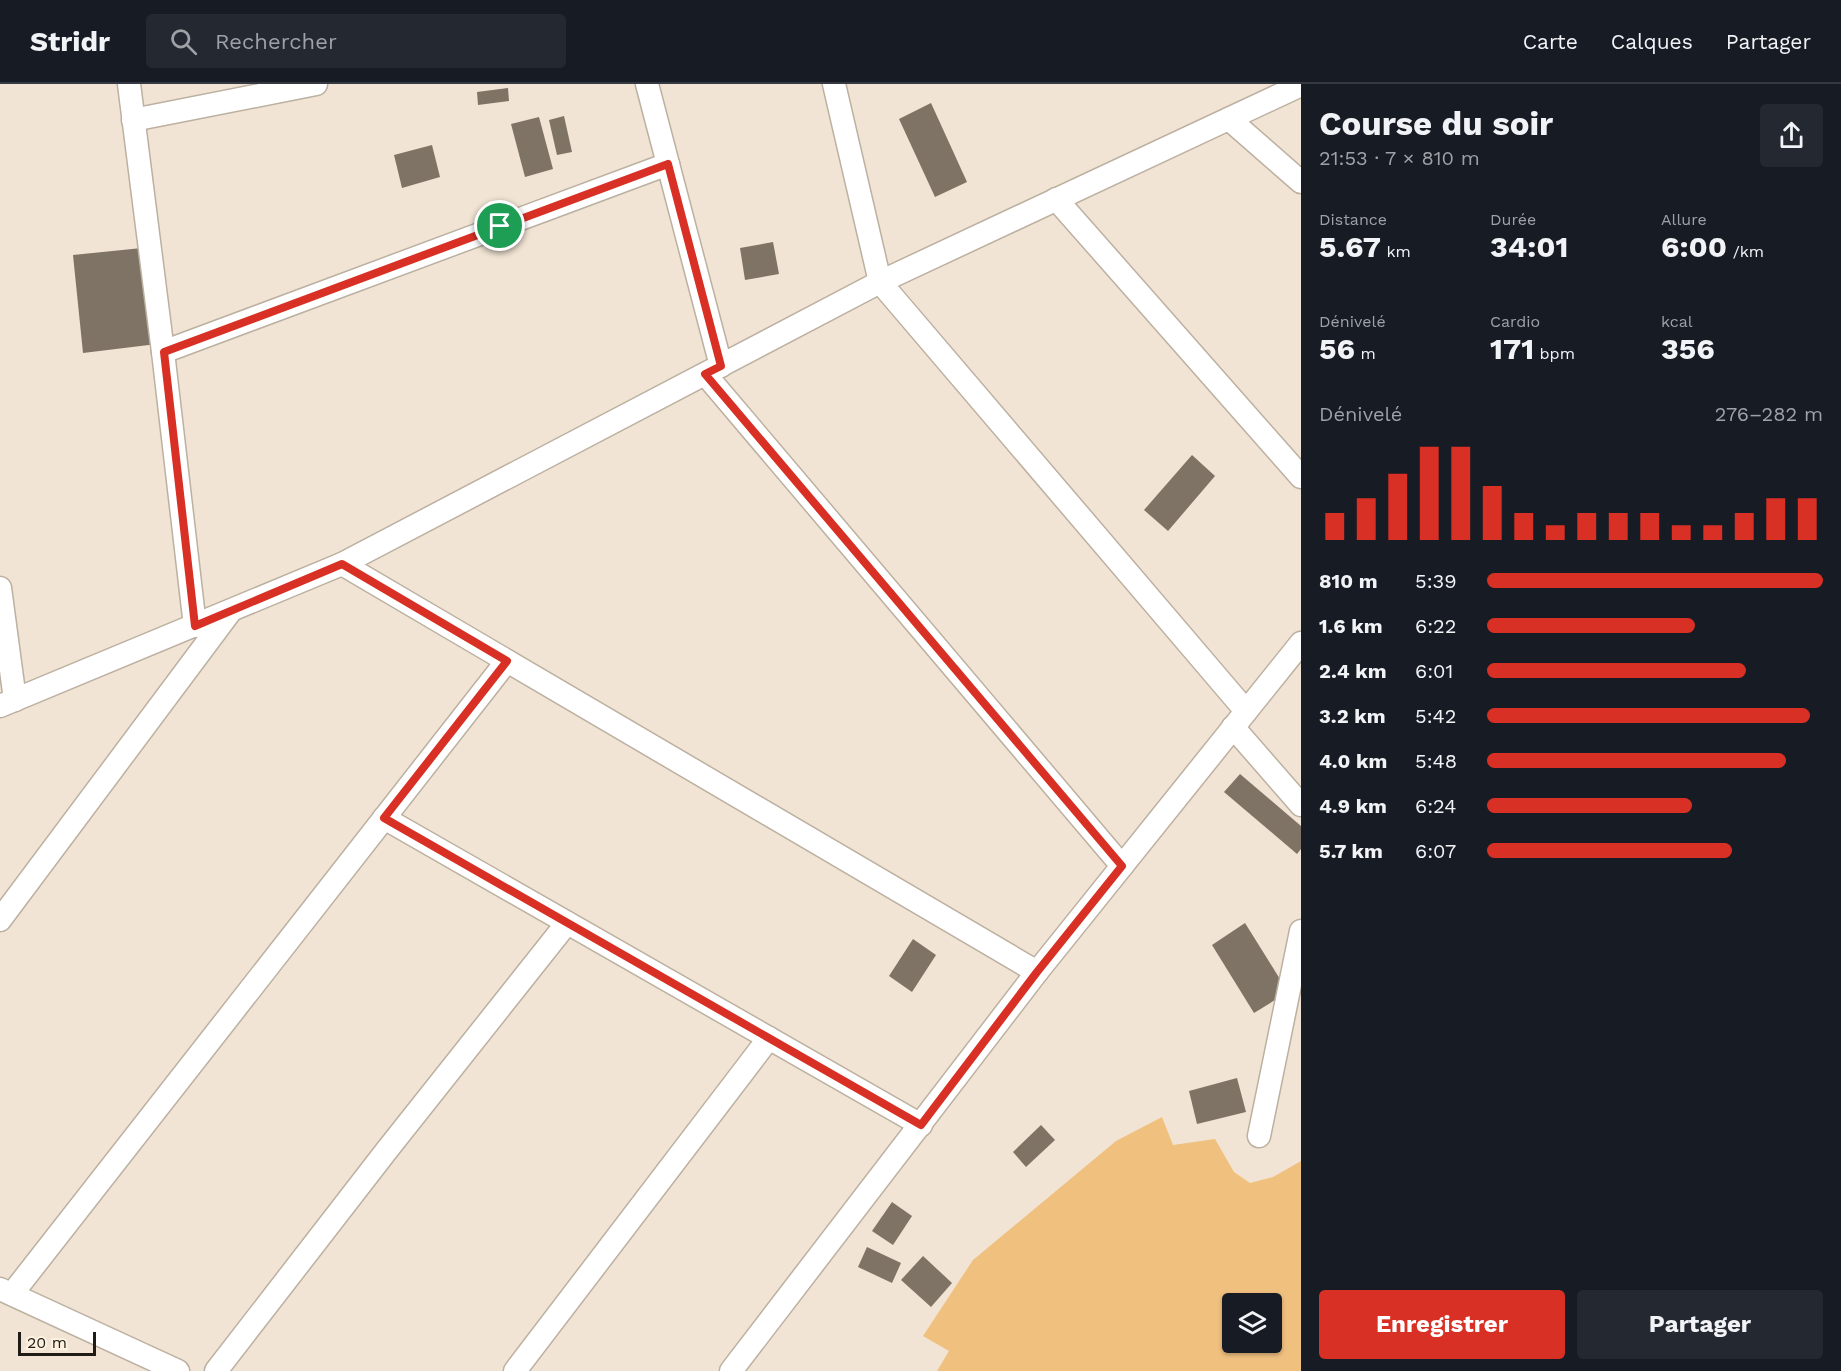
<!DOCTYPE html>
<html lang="fr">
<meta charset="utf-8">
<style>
:root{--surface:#171b24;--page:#242831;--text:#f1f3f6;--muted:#9ea1a6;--line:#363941;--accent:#d93025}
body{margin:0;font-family:"Work Sans",sans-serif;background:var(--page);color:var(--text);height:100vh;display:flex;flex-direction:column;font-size:22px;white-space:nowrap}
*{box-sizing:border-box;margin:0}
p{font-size:20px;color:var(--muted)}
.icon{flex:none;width:33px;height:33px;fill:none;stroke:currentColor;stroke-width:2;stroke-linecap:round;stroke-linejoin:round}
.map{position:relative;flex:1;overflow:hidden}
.side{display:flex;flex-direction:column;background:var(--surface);width:540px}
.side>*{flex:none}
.tools{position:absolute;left:1222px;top:1209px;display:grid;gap:12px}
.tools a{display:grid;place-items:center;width:60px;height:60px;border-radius:6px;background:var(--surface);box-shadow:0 2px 4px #0004;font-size:30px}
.scale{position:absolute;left:18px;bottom:15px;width:78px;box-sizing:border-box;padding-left:6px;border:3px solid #1f1b15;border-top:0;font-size:16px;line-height:21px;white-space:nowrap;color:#1f1b15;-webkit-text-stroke:4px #fef2e1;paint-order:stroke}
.pin{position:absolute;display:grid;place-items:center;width:51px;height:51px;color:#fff;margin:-26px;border:3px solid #fff;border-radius:50%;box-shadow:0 2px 6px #0007}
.round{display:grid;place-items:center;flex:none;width:63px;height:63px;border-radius:6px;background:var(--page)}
.summary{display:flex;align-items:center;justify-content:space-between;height:102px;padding:0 18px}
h1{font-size:33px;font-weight:700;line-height:45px}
.figures{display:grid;grid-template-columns:repeat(3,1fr);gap:9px;height:102px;padding:6px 18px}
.figures div{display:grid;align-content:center}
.figures b{font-size:30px;font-weight:700}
.figures small{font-size:16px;font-weight:400}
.figures p{font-size:16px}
.chart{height:168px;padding:12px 18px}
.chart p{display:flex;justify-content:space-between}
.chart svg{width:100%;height:108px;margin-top:6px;stroke:var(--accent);stroke-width:6}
.action{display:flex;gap:12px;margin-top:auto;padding:12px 18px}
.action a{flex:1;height:69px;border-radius:6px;background:var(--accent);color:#fff;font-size:24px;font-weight:700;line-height:69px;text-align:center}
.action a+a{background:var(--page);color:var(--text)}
ul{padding:0 18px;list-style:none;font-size:20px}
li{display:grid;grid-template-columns:96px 72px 1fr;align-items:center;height:45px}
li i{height:15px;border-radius:8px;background:var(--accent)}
header{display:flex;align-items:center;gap:36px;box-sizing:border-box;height:84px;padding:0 30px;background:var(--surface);border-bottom:2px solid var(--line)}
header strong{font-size:28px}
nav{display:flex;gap:33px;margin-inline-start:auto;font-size:21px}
.search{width:420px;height:54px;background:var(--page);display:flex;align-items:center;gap:15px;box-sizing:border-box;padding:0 21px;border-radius:6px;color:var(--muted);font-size:22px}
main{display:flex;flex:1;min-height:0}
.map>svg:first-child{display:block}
.green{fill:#f0c07f;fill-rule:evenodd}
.building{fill:#7e7365}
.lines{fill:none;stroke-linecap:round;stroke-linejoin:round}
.street-casing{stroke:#bcb0a1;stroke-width:25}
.street{stroke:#fff;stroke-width:22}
.route-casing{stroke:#fff;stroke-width:12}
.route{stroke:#d93025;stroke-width:8}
</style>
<header>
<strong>Stridr</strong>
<div class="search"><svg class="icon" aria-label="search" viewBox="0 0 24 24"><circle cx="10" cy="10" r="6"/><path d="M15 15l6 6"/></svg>Rechercher</div>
<nav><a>Carte</a><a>Calques</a><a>Partager</a></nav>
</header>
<main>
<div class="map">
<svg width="1301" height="1287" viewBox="0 0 1301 1287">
<rect width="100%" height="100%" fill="#f1e4d4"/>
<path class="green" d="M1162,1033l11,28 42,-6 19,33 16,11 23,-6 28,-16v210h-364l12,-20 -26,-15 50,-76 143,-119zM1233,1220h39v38h-39z"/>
<g class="building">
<polygon points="508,4 509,17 478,21 477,8"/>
<polygon points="931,19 967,98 935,113 899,35"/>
<polygon points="564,32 572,68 557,71 549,36"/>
<polygon points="539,33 553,85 525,93 511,40"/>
<polygon points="432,61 440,93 402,104 394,71"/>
<polygon points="773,158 779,190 745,196 740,164"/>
<polygon points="142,164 157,260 83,269 73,171"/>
<polygon points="1192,371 1215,392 1168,447 1144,426"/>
<polygon points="1240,690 1301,742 1301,765 1297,770 1224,708"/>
<polygon points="1245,839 1288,908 1254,929 1212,861"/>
<polygon points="913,855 936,871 912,908 889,892"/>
<polygon points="1237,994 1246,1028 1197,1040 1189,1007"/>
<polygon points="1041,1041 1055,1056 1026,1083 1013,1068"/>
<polygon points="892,1118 912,1132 893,1161 872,1147"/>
<polygon points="867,1163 901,1179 892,1199 858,1183"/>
<polygon points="923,1172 952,1199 931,1223 901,1196"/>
</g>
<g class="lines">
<defs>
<g id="street">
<polyline points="129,0 163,268 195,542"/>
<polyline points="647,0 721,282"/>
<polyline points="834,0 880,198 1246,627"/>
<polyline points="1229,35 1301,98"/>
<polyline points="133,36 316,0"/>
<polyline points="1056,115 1301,393"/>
<polyline points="163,268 668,80"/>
<polyline points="705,290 1122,782"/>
<polyline points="342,480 1037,888"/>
<polyline points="0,504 15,616"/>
<polyline points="0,622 342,480 880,198 1301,1"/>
<polyline points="1233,643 1301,721"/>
<polyline points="384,734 921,1041"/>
<polyline points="0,836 230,528"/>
<polyline points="1259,1052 1301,847"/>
<polyline points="0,1205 178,1287"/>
<polyline points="12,1210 507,577"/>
<polyline points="216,1287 387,1066 567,839"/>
<polyline points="515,1287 769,954"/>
<polyline points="731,1287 1037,888 1301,559"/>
</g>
</defs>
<use href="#street" class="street-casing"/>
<use href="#street" class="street"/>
</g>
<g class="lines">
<defs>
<polygon id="route" points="668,80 721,282 705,290 1122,782 1037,888 921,1041 384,734 507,577 342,480 195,542 164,268"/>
</defs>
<use href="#route" class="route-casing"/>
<use href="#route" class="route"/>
</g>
</svg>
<div class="tools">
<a><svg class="icon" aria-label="layers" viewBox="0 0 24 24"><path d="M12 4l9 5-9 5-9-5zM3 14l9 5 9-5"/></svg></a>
</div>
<div class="scale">20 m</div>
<div class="pin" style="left:500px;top:142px;background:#1e9e55"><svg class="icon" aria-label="arrive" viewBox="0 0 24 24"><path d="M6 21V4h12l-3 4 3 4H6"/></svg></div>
</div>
<section class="side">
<div class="summary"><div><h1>Course du soir</h1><p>21:53 · 7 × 810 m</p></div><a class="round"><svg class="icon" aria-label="share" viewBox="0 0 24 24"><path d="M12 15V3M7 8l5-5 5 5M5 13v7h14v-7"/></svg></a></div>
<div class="figures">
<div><p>Distance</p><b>5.67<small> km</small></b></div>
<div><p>Durée</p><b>34:01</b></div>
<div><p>Allure</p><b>6:00<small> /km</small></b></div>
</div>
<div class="figures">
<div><p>Dénivelé</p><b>56<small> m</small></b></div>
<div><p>Cardio</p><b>171<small> bpm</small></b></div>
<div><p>kcal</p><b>356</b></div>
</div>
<div class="chart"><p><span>Dénivelé</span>276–282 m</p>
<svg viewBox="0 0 160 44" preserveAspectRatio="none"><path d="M5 44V33M15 44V27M25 44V17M35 44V6M45 44V6M55 44V22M65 44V33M75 44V38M85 44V33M95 44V33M105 44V33M115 44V38M125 44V38M135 44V33M145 44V27M155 44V27"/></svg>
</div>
<ul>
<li><b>810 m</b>5:39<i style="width:100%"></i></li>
<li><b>1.6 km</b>6:22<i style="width:62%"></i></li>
<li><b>2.4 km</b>6:01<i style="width:77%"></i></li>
<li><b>3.2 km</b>5:42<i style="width:96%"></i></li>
<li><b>4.0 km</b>5:48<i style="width:89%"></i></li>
<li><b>4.9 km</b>6:24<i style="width:61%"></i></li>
<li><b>5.7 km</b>6:07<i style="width:73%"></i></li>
</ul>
<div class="action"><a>Enregistrer</a><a>Partager</a></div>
</section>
</main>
